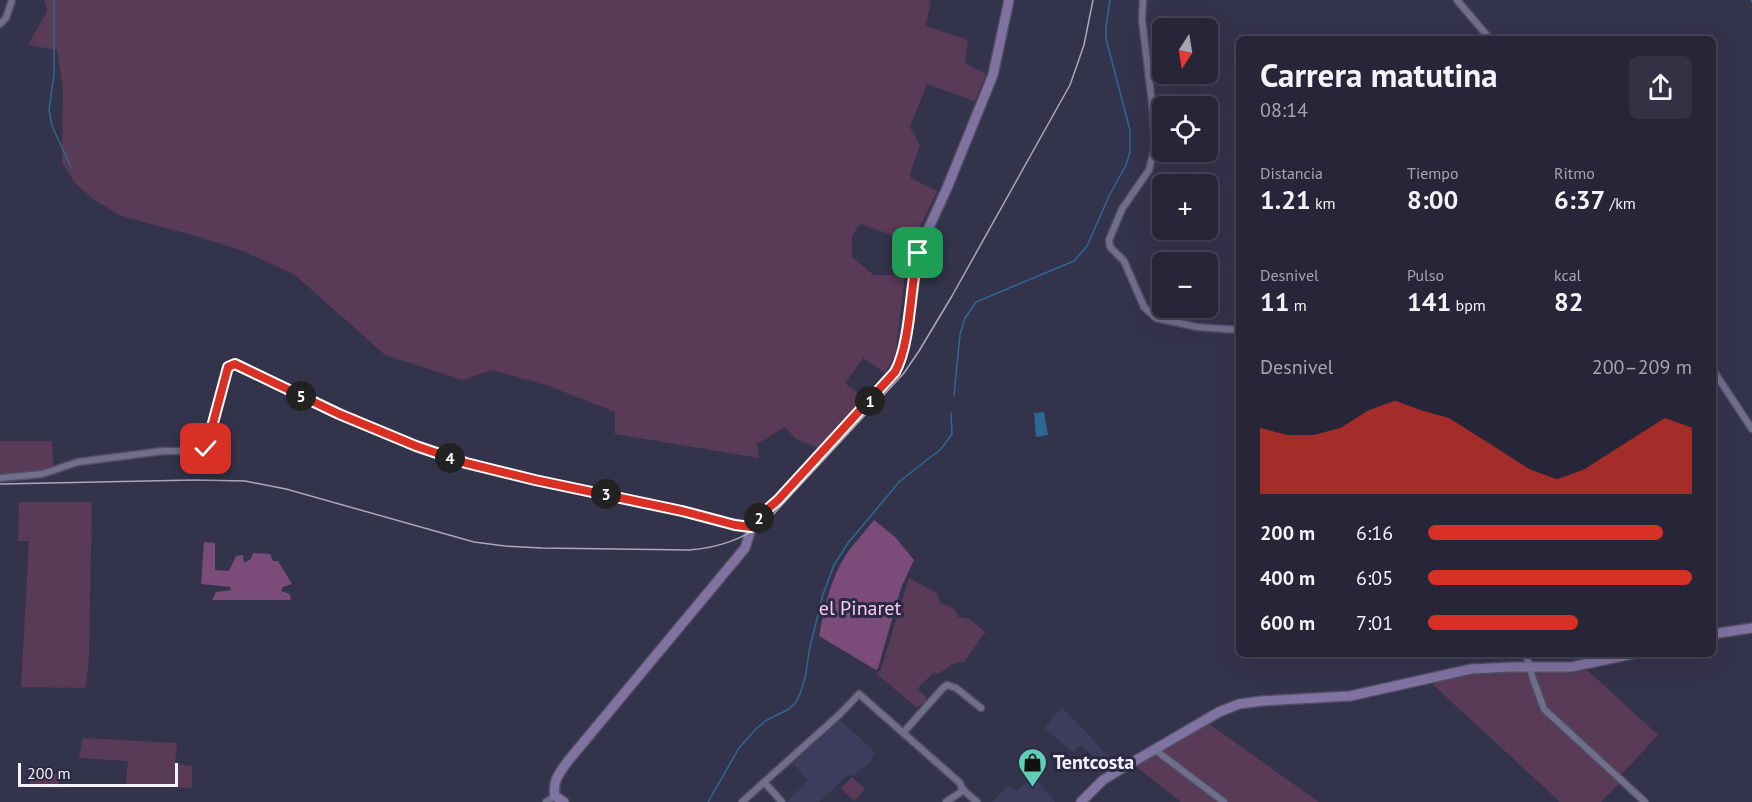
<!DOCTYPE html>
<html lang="es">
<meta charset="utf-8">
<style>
:root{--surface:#272639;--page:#333244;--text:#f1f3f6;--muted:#a4a5ae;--line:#434353;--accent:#d93025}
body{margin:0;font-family:"PT Sans",sans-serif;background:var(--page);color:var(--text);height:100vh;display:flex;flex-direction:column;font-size:22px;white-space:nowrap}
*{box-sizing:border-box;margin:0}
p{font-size:20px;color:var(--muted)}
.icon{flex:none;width:33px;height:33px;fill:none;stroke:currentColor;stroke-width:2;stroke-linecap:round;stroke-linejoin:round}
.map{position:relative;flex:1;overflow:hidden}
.details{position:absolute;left:1236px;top:36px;width:480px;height:621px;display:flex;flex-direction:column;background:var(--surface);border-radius:9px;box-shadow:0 6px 24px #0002,0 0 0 2px var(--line)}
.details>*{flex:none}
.needle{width:39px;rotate:192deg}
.fabs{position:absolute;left:1152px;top:18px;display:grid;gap:12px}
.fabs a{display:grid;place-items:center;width:66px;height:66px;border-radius:9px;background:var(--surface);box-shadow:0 6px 24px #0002,0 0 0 2px var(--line);font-size:30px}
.scale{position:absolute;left:18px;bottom:15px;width:160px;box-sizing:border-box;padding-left:6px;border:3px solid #f3f3fd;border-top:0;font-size:16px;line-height:21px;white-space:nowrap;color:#f3f3fd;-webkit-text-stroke:4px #2a2942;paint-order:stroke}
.pin{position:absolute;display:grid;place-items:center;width:51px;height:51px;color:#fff;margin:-26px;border-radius:12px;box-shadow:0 3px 9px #0006}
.km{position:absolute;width:30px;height:30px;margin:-15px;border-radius:50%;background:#222;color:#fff;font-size:16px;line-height:30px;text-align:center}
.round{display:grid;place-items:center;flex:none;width:63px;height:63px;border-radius:9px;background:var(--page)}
.summary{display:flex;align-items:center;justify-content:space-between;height:102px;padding:0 24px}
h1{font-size:33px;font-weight:600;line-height:45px}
.figures{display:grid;grid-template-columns:repeat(3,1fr);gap:9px;height:102px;padding:6px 24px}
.figures div{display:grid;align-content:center}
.figures b{font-size:26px;font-weight:600}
.figures small{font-size:16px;font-weight:400}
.figures p{font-size:16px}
.chart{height:168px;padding:12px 24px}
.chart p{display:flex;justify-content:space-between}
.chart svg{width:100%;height:108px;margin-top:6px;fill:var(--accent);opacity:.7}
ul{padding:0 24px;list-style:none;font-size:20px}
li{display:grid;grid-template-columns:96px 72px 1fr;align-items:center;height:45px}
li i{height:15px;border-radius:8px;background:var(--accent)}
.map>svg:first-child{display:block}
.built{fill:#3d3c5c}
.green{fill:#593a57}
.forest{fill:#7b4b79}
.water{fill:#2c6893}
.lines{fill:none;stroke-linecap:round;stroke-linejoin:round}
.stream{stroke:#2c6893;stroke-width:1.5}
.minor-casing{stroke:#504e63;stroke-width:9}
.secondary-casing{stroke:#504e63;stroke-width:12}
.minor{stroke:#6f6f8c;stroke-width:6}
.secondary{stroke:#8072a1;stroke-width:9}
.tram{stroke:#a9a9b8;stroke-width:1.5}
.route-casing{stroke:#fff;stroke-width:12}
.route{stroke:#d93025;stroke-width:8}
.labels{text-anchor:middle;stroke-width:6;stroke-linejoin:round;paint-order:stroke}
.park-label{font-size:20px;fill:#f8cbf5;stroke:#2a2942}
.poi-label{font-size:20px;font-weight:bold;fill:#f3f3fd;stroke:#2a2942;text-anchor:start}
</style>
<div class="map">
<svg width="1752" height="802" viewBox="0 0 1752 802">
<rect width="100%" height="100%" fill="#34334c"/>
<g class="built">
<polygon points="1062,707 1116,764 1108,770 1081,745 1073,752 1044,728"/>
<polygon points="840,720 876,753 871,757 873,760 853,776 849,774 819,802 788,802 787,801 808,781 793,763"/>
<polygon points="1034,776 1055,802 992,802 1008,785 1016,791"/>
</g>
<g class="green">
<polygon points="44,0 931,0 926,26 968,40 965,63 986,74 975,101 927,84 910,127 920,146 910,173 911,178 937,191 913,242 860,224 852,236 852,257 874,275 905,275 895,356 885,373 863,358 845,383 864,398 818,448 796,439 785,427 757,444 759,458 615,434 615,412 549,386 492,370 463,380 385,355 295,275 243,251 196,236 121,216 93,199 75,183 62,162 63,89 57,50 28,45 47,11"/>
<polygon points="0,441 52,441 53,466 43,471 0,474"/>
<polygon points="19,502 92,502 89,657 87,678 85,688 21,687 29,541 18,541"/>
<path d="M909,578l28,15 4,11c8,1 16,4 17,13l11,2 16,13 -21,30 -12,2 -12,9h-7l-16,16 9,8v4l-9,7 -40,-34 4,-5z"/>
<polygon points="1586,669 1658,735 1620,776 1546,707 1534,674 1537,671"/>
<polygon points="1525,671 1542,709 1619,784 1601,802 1560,802 1430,682 1474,672"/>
<polygon points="1208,723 1319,802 1181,802 1134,765"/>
<polygon points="84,738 177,743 175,764 192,766 192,788 126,784 128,761 79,758 82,741"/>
<polygon points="31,772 60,775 58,788 30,786"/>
<polygon points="852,777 865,789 854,801 841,788"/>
</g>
<g class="forest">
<path d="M874,520l21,17 19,23 -13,28 -23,80 -2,2 -57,-34c6,-30 12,-61 31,-87 8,-10 16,-19 24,-29z"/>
<polygon points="204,542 215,543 215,570 229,571 236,556 243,555 244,563 251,559 253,553 270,554 273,561 278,561 292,584 283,587 281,591 290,594 291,600 212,600 216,592 231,590 230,587 201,584"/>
</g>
<polygon class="water" points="1044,412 1048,435 1036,437 1034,413"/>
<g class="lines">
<g class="stream">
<polyline points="54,0 54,74 49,110 52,126 71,167"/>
<polyline points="1751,0 1752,2"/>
<polyline points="954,396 960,335 965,318 976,302 1074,261 1087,246 1110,194 1126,165 1130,152 1130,130 1106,39 1106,27 1110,0"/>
<polyline points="708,802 739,748 756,729 765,721 789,709 796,702 800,694 806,674 809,651 823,594 834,565 848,543 900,481 941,449 952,434 951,413"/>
</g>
<defs>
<g id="minor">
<polyline points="1143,0 1142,20 1153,111 1155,147 1149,170 1122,209 1109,240 1110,247 1124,261 1144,307 1156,318 1197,327 1239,330"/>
<polyline points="1457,0 1490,39"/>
<polyline points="0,24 6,18 12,0"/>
<polyline points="1713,370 1752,429"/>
<polyline points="0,478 42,474 78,462 163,451 204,451 207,448 228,367 235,364 339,413 416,446 466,463 535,480 682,511 735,526 751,527"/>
<polyline points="1526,654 1533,679 1544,709 1645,802"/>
<polyline points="903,733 942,689 947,685 956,688 981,708"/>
<polyline points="1154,749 1224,802"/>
<polyline points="764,782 782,802"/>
<polyline points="546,802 555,796"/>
<polyline points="742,802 840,714 859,694 960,783 962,789 977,802"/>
<polyline points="946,802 964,790"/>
</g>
<g id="secondary">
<polyline points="1713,634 1752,628"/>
<path d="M564,802l-9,-6c-3,-15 5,-24 13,-35l177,-213 8,-25 25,-23 109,-118 12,-18 4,-15 17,-102 27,-59 46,-113 16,-75"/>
<polyline points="1081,802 1103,780 1121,769 1219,712 1239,704 1262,701 1350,696 1471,669 1512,667 1571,667 1633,654"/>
</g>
</defs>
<use href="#minor" class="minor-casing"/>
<use href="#secondary" class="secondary-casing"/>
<use href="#minor" class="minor"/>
<use href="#secondary" class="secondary"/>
<path class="tram" d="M0,484l195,-4 50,1 41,8 188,53 31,4 37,2 147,2c29,-2 56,-11 79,-30l136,-147 15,-22 33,-55 118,-211 14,-40 9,-45"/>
</g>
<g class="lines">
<defs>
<path id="route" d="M206,449l22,-82 7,-3 104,50 77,32 50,17 69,17 147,31 53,14 16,2 4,-7 23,-20 54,-59 63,-69c16,-29 15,-85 23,-119"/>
</defs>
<use href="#route" class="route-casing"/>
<use href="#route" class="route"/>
</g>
<defs>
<symbol id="shop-pin" viewBox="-11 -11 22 30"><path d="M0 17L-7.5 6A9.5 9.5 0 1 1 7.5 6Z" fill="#5eceb7" stroke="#2a2942"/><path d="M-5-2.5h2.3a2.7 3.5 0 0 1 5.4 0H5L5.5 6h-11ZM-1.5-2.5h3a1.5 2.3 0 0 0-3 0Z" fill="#111"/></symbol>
</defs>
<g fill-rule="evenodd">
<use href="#shop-pin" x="1016" y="746" width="33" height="45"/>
</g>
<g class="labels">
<g class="park-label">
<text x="860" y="615">el Pinaret</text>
</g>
<g class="poi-label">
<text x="1053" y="769">Tentcosta</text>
</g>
</g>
</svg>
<div class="fabs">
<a><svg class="needle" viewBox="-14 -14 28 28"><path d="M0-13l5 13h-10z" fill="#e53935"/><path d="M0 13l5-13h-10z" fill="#a4a5ae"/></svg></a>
<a><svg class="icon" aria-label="locate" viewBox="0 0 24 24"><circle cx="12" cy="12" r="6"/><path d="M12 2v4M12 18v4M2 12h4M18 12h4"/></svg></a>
<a>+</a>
<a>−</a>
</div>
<div class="scale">200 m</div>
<div class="pin" style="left:918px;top:253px;background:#1e9e55"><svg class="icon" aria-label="arrive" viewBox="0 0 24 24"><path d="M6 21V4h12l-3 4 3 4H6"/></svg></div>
<div class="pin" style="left:206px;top:449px;background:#d93025"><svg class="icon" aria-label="check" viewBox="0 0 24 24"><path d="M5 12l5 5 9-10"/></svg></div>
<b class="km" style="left:870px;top:401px">1</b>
<b class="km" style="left:759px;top:518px">2</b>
<b class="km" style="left:606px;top:494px">3</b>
<b class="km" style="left:450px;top:458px">4</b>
<b class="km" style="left:301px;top:396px">5</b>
<section class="details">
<div class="summary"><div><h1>Carrera matutina</h1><p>08:14</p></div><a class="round"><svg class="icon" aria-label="share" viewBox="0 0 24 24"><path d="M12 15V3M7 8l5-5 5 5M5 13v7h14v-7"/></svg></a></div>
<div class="figures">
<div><p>Distancia</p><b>1.21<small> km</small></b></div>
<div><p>Tiempo</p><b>8:00</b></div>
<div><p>Ritmo</p><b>6:37<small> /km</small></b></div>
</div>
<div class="figures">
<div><p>Desnivel</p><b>11<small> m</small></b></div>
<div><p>Pulso</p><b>141<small> bpm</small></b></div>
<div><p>kcal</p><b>82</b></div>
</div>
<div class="chart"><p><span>Desnivel</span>200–209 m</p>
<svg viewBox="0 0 160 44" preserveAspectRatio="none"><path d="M0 44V17L10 20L20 20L30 17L40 10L50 6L60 10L70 13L80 20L90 27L100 34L110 38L120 34L130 27L140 20L150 13L160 17V44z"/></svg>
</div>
<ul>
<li><b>200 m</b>6:16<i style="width:89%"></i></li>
<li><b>400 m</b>6:05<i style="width:100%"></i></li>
<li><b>600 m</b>7:01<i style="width:57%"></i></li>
</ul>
</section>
</div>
